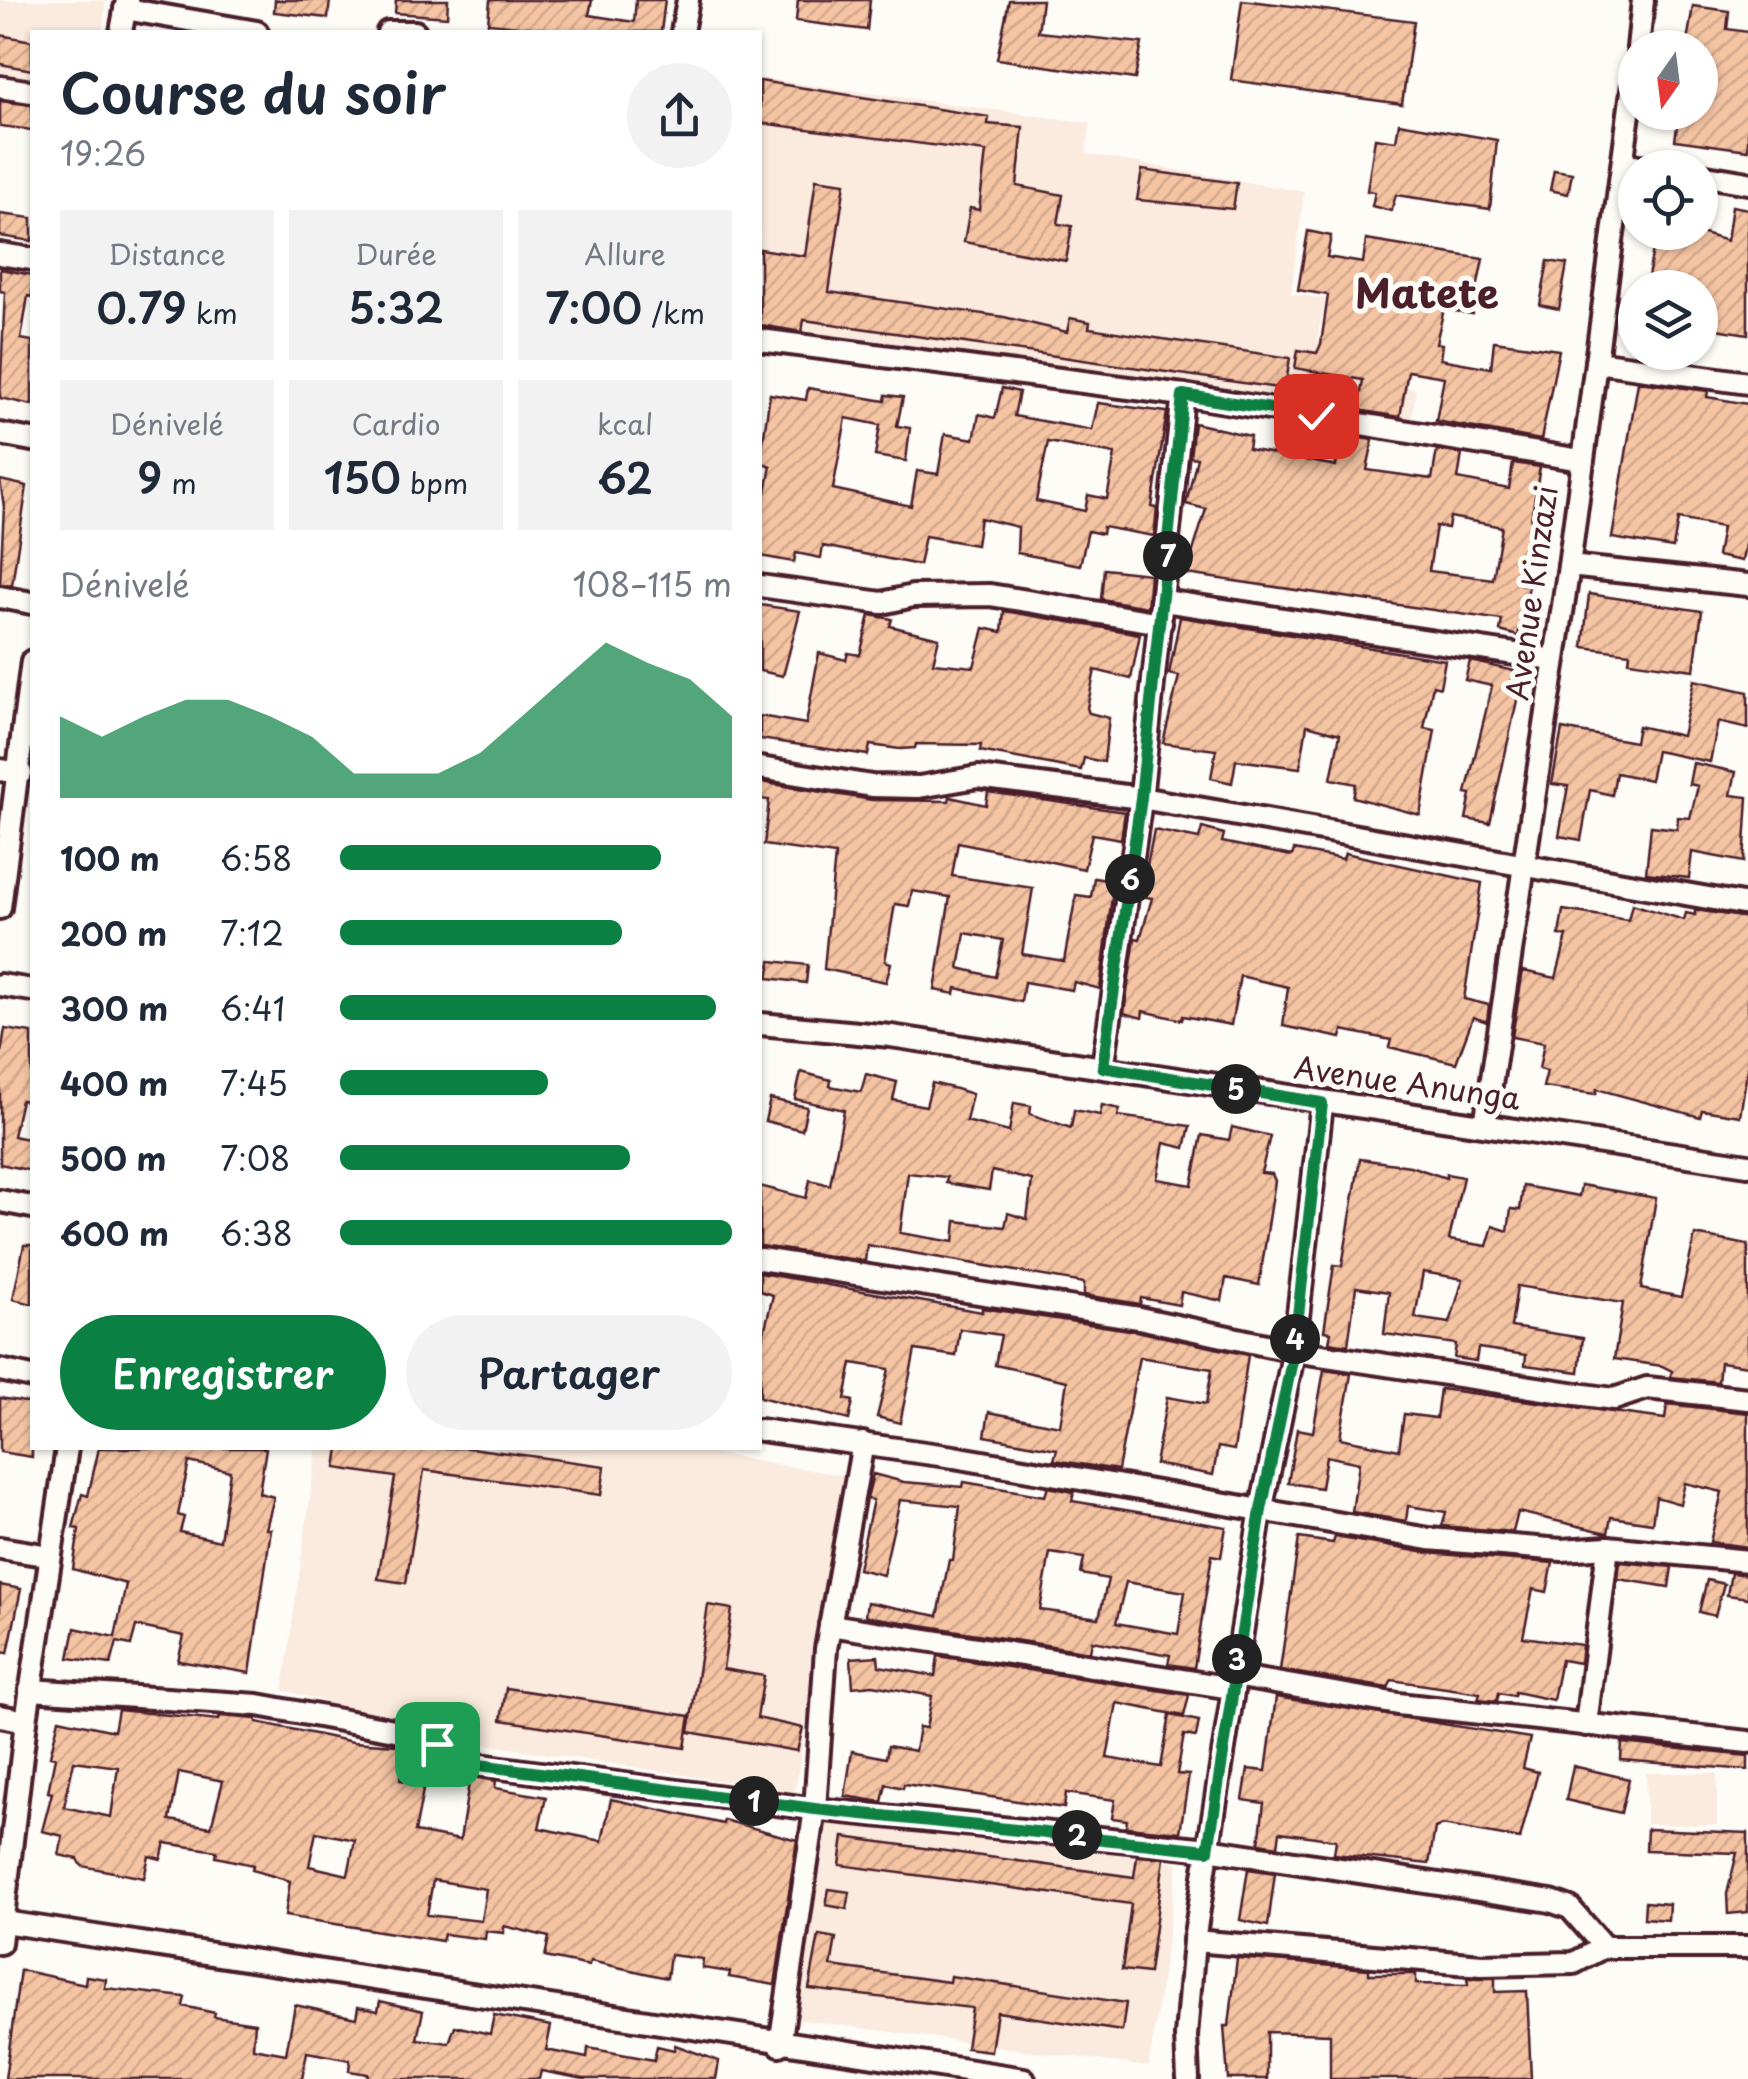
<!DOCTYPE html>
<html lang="fr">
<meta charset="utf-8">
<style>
:root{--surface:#fff;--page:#f2f2f3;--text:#1f2937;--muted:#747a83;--accent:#0b8043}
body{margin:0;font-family:"Playpen Sans",sans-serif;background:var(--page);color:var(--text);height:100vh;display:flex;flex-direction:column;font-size:38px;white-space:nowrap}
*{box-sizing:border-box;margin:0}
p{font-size:32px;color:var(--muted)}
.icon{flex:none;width:55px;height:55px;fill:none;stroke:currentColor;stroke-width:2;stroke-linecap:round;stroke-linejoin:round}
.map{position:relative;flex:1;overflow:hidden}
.drawer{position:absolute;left:30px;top:30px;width:732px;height:1420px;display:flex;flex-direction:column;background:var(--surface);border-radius:0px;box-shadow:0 2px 8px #0004}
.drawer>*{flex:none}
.needle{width:65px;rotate:194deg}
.tools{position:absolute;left:1618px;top:30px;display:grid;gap:20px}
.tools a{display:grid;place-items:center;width:100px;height:100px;border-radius:50%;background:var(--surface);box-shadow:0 2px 8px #0004;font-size:50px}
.pin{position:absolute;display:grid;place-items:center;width:85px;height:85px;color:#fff;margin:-42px;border-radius:20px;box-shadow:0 5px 15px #0006}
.km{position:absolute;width:50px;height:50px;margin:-25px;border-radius:50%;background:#222;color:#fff;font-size:28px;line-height:50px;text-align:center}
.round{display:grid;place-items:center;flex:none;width:105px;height:105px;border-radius:52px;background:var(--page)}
.headline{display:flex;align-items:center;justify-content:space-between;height:170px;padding:0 30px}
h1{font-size:55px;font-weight:600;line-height:75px}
.figures{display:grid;grid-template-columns:repeat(3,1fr);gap:15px;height:170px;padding:10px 30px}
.figures div{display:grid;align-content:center;border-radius:0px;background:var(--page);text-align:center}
.figures b{font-size:42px;font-weight:600}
.figures small{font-size:28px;font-weight:400}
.figures p{font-size:28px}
.chart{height:280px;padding:20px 30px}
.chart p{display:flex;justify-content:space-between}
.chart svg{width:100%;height:180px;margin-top:10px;fill:var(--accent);opacity:.7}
.cta{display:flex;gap:20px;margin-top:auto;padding:20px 30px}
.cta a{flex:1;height:115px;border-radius:60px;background:var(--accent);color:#fff;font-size:40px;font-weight:600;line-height:115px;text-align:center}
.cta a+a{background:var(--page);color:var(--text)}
ul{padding:0 30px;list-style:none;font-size:32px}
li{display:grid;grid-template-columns:160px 120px 1fr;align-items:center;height:75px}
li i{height:25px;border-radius:12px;background:var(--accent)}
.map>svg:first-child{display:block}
.built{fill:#faebde}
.building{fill:url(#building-hatch);stroke:#4a1f2b;stroke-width:2.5;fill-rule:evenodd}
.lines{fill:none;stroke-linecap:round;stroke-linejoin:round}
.street-casing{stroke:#4a1f2b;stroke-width:28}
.street{stroke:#fdfcf7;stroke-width:20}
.route-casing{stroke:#fff;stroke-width:20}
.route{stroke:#0b8043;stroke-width:12}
.labels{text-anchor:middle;stroke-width:10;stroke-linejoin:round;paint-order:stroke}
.street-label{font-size:30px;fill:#4a1f2b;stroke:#fdfcf7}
.district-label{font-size:40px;font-weight:bold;fill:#4a1f2b;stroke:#fdfcf7}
</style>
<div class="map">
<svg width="1748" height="2079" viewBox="0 0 1748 2079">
<defs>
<pattern id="building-hatch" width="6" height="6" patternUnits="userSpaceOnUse" patternTransform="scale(2.5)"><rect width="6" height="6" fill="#f4c4a3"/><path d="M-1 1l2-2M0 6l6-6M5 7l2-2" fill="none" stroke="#d3a88c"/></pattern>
</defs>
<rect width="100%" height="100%" fill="#fdfcf7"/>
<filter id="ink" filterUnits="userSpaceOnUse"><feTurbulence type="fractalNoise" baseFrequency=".01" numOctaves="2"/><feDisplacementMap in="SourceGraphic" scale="20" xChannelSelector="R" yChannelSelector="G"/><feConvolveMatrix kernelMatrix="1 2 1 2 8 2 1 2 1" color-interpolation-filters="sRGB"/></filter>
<g filter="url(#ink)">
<g class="built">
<polygon points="0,0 106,0 102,32 32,32 32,78 0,72"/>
<polygon points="760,78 1090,123 1086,154 1304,192 1291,294 1325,299 1317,340 1407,355 1403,386 1416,390 1411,422 1058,365 760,327"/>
<polygon points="317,1448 683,1448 846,1476 795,1792 471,1742 283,1690"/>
<polygon points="1646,1773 1717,1773 1717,1825 1646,1824"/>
<polygon points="824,1815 1178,1863 1149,2067 795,2019"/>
</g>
<g class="building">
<polygon points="275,0 330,0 328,18 274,12"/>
<polygon points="396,0 448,0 447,17 395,13"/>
<polygon points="490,0 592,0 589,15 634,22 636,0 665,0 661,32 548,32 549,29 488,23"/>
<polygon points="798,0 870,0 867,30 796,21"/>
<polygon points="1009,0 1042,0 1038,32 1142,43 1135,79 997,59"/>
<polygon points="1242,0 1414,21 1402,104 1231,80"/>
<polygon points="1693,6 1729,11 1727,29 1748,32 1748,150 1675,140 1679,112 1700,112 1700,48 1686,48"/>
<polygon points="0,35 32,41 32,70 0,64"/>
<polygon points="760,81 989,117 988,124 1023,127 1017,186 1063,195 1058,224 1072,226 1066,261 964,242 970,208 979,210 986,152 760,123"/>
<polygon points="0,101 32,105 32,130 0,126"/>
<polygon points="1399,123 1497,140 1490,209 1396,195 1391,211 1372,206 1375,192 1367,191 1375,138 1396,141"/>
<polygon points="1142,170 1237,183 1233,209 1137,200"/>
<polygon points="1554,170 1572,173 1568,194 1550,190"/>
<polygon points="816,179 845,183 829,292 1004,317 1067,332 1070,318 1090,322 1089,328 1290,358 1285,389 804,320 802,332 760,325 760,249 805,256"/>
<polygon points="1732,206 1748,209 1748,334 1716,329 1718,313 1700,309 1700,288 1646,288 1656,232 1697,232 1727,241"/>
<polygon points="0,214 32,218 32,241 0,236"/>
<polygon points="1308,231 1331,236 1327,257 1363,263 1366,240 1483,259 1472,314 1444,309 1436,343 1442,344 1440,359 1491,368 1494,341 1559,350 1541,440 1436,421 1444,377 1408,371 1400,417 1358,410 1363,380 1295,368 1298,350 1317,353 1321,344 1328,295 1298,290"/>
<polygon points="1548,261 1567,264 1559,309 1540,305"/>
<polygon points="0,269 32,275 32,297 28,296 21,339 32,341 32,405 0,398 5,292 0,291"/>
<polygon points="1638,382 1708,391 1707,397 1748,404 1748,528 1742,561 1717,556 1722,527 1678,519 1673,548 1612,538"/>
<path d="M808,388l77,13 1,-6 17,2 -6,29 13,2 -4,33 -31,-5 5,-31 -34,-7 -13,71 78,17 6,-35 21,3 7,-40 29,5 5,-25 16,4 7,-30 17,4 -5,24 78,14 6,-27 69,9 -15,95 5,1 -3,28 -51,-9 -1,7 -14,-3 -8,34 -63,-12 1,-26 -38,-9 -4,27 -51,-9 -6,29 -96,-19 -2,12 -25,-5 -2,9 -34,-6v-33l11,-57 -11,-4 10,-68 36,6zM1048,442l67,12 -8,45 -19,-4 -3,16 -49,-10z"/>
<path d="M1194,423l56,13 -2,13 88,17 4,-24 12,2 1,-7 20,3 -6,30 65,9 5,-29 25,4 -4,25 51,10 4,-26 27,4 -20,117 9,2 -11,50 -18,-5 2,-11 -316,-46 20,-65 -20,-5 11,-46 -7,-1zM1450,517l52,10 -9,52 -64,-8 7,-45 12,2z"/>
<polygon points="0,480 27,486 12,585 0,584 4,507"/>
<polygon points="1104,569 1150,574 1147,607 1101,599"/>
<polygon points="1589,594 1702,611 1694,670 1629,661 1630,653 1583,647"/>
<polygon points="760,605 800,611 783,676 760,671"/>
<polygon points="1004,611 1140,634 1131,679 1095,670 1087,708 1089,713 1109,718 1104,762 1084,758 1081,770 980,751 981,745 916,744 915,748 900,749 870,745 868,755 760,739 760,716 806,724 819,653 846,660 848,653 860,655 870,615 892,619 890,626 939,638 933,663 974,667 984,628 1002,632"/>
<polygon points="1180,617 1445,660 1440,687 1433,685 1424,728 1435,730 1420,815 1353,797 1356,784 1331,779 1340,734 1307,725 1300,768 1236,760 1232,783 1211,778 1216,750 1163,743 1179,676 1169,674"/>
<polygon points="1470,661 1523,673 1490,823 1466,819 1471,794 1466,793 1492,686 1465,680"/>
<polygon points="1694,680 1748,692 1748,729 1718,722 1710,762 1656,751 1650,780 1616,773 1612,795 1590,790 1581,840 1559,836 1568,786 1552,784 1562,729 1635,742 1638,726 1682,736"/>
<polygon points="1693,763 1736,772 1731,795 1748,797 1744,862 1692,852 1689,878 1646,873 1651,826 1677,829 1678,817 1690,818 1698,786 1689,784"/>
<path d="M760,782l112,18 77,1 1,-4 36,8 2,-13 137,20 -4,27 -29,-5 -8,35 -126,-27 -6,34 81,12 -11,66 42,7 12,-66 15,2 3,-19 20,3 -14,108 -26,-7 -2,8 -48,-8 -3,20 -65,-14 -1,6 -20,-4 15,-93 -38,-6 -3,15 -14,-2 -10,57 6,2 -5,19 -62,-13 11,-114 -71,-10 5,-45 -9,-1zM965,933l38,7 -8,37 -36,-9z"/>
<polygon points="1202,828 1224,834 1222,842 1292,856 1294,850 1343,859 1345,853 1482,883 1464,999 1489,1005 1487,1022 1473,1017 1456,1063 1389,1047 1391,1040 1343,1030 1341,1038 1283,1026 1288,987 1240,976 1231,1025 1183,1016 1182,1020 1143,1011 1142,1018 1124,1013 1135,938 1140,939 1152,898 1141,896 1154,830 1199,839"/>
<polygon points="1632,904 1684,920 1686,913 1695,915 1695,910 1748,918 1748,1066 1740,1116 1702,1110 1700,1117 1597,1089 1596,1094 1543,1087 1547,1071 1539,1069 1544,1043 1512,1037 1523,971 1556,978 1567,936 1559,935 1563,910 1628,920"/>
<polygon points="771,961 808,965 806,983 768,978"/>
<polygon points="5,1029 32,1033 32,1102 21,1100 13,1136 32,1140 32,1171 0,1164 0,1059"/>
<path d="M801,1072l30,8 -1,6 31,6 5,-18 31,8 -4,18 33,6 6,-23 24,6 16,5 -6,27 43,11 5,-29 17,3 -1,8 41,14 3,-18 26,5 2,-10 18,4 -2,7 72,10 -5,22 -21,-5 -7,36 35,6 10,-50 27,5 3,-13 38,9 -9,37 11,1 3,7 -16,104 -33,-7 -4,23 -41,-9 -2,13 -38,-7 -1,6 -56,-9v-12l-217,-38 -2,16 -105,-15v-60l46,12 4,-18 20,5 14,-75 -49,-11zM992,1171l40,9 -5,39 -19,-6 -3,14 -49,-6 -2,21 -54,-9 8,-60 39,4 -1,6 43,7z"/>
<polygon points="770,1099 807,1107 802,1130 765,1121"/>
<path d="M1360,1159l50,7 36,12v-4l17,3 -14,63 38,6 6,-20 15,5 3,-22 9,1 3,-24 56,10 2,-11 75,13 -15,91 40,8 14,-62 53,10v121l-28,-4 -2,20 -47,-5 1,-6 -10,-5 -48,-7 9,-56 -106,-17 -6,41 72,11 -4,34 -54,-7 1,-10 -48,-7 -2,13 -22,-3 2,-14 -72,-10 5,-42 -33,-5 -8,58 -19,-3 2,-10 -7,-1 10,-66 8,1zM1423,1272l40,7 -13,44 -35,-5z"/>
<polygon points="24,1245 32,1245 32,1304 13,1299"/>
<polygon points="760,1273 982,1312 982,1308 1136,1331 1248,1355 1234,1450 1218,1447 1213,1475 1155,1464 1167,1397 1206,1404 1212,1369 1139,1357 1118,1470 1054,1460 1057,1449 985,1436 989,1412 1060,1426 1067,1381 995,1365 1001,1335 960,1329 956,1356 915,1350 900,1423 877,1417 889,1369 852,1363 845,1399 853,1401 849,1420 760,1397 760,1349 773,1295 760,1291"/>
<polygon points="1324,1370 1351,1374 1340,1438 1399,1450 1404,1414 1436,1418 1440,1389 1665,1419 1667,1404 1748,1413 1748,1547 1710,1542 1722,1492 1685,1483 1680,1504 1656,1497 1652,1523 1611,1517 1608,1533 1518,1512 1513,1532 1442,1526 1446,1512 1408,1506 1406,1521 1352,1512 1359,1463 1326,1456 1321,1488 1288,1483 1297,1429 1313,1432"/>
<polygon points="0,1398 32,1403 32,1457 0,1452"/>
<path d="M99,1448h167l-7,45 15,4 -8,32h5l-21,144 -72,-12 6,-25 -48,-10 -5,19 -14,-3 -6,22 -42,-6 6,-30 40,9 11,-53 -53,-15 6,-40 -6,-1 9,-34 6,2zM189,1462l41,9 -10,70 -40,-9 4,-15 -6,-2z"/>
<polygon points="339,1448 470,1448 605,1466 601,1495 424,1470 406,1583 378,1579 395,1477 336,1468"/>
<path d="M873,1474l31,8 59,5 1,-5 81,14 3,-9 26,5 -2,9 154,26 -5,30 -9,-2 -18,113 -26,-4 2,-9 -78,-14 -2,11 -225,-36 2,-14 71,14 11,-56h4l7,-54 -60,-6 -17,75 -25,-6 15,-69 -6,-1zM1050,1553l34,5 -3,16 27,5 -9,39 -59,-8zM1126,1582l59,10 -7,42 -62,-11z"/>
<polygon points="1335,1537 1427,1553 1553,1563 1547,1592 1533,1589 1523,1637 1582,1645 1580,1663 1561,1660 1553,1700 1515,1692 1514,1696 1499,1693 1497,1701 1478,1699 1480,1693 1392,1680 1388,1688 1280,1670 1299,1538 1333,1543"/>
<polygon points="1620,1562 1672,1567 1669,1587 1618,1579"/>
<polygon points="1731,1573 1748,1575 1748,1598 1727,1595"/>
<polygon points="1707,1580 1724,1584 1715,1616 1699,1612"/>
<polygon points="0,1585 21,1589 8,1653 0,1652"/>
<polygon points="708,1605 732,1609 723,1669 764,1676 757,1718 803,1728 797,1751 689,1732"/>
<polygon points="878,1656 879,1666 935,1676 938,1656 1189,1695 1184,1716 1117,1703 1107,1758 1161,1767 1170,1715 1199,1721 1196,1737 1184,1735 1177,1774 1189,1775 1180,1832 1126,1827 1127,1820 1112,1818 1115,1800 1066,1793 1064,1808 904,1784 903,1788 886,1784 882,1802 845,1796 852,1751 886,1758 888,1746 915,1751 919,1727 926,1728 932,1696 873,1685 853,1687 851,1658"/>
<polygon points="506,1688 690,1716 685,1748 501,1720"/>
<polygon points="1276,1697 1530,1738 1523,1768 1538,1772 1520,1839 1442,1825 1435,1828 1429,1864 1334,1854 1336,1840 1280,1832 1278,1846 1259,1843 1264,1803 1243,1800 1248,1769 1266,1771"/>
<path d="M118,1710l101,10 1,-4 36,3 1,3 96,20 44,3 7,3 -4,32 24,5 -9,47 45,8 10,-64 26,5 -1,7 51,9 -7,31 63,13 9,-42 112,25 1,-4 73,20 -22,145 -46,-8 1,-5 -28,-4 1,-9 -33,-4 -3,23 -77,-17 -1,5 -44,-9 4,-20 -45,-11v7l-18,-2 -1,8 -41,-5 -2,7 -157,-25 5,-35 -38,-11 1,-5 -37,-8 1,-6 -52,-8 -4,16 -12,-3 -5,22 -62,-12 -4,-7 -19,-4 4,-19 -21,-5 10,-38 -4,-1 7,-35 -5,-1 9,-37 55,12zM74,1761l44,6 -7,50 -47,-10zM179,1772l44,9 -12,46 -41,-7zM316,1832l39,8 -7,35 -39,-9zM433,1880l53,9 -5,32 -54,-6z"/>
<polygon points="1622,1743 1748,1756 1748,1770 1621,1760"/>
<polygon points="1573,1766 1629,1779 1621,1813 1566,1800"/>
<polygon points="1647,1829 1748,1833 1748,1912 1728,1914 1727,1894 1737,1853 1646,1850"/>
<polygon points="844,1837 1134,1877 1137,1856 1164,1858 1149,1973 1122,1970 1131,1904 840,1865"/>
<polygon points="1248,1869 1275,1873 1268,1926 1240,1920"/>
<polygon points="829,1889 850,1892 847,1909 826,1905"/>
<polygon points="1645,1902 1669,1904 1668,1920 1644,1918"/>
<polygon points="819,1935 836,1938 831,1966 949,1982 950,1976 1126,2003 1122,2031 997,2012 991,2051 966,2048 972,2008 809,1989"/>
<polygon points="1237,1958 1369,1969 1369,1974 1416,1974 1416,1984 1468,1985 1467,1978 1495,1978 1495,1992 1527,1991 1531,2079 1330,2079 1330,2034 1267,2032 1267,2079 1228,2079 1224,2026 1229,2026"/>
<polygon points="20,1970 85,1984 86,1976 106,1979 105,1988 185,1997 183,2006 215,2013 214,2017 255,2023 253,2048 286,2054 295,2005 356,2018 358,2007 378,2011 380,2001 423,2011 417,2039 449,2043 455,2026 490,2034 494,2015 551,2026 546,2050 587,2058 588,2048 654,2060 657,2046 674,2050 675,2045 719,2061 716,2079 584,2079 541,2071 539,2079 367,2079 368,2074 349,2071 350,2060 307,2052 302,2079 5,2079"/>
</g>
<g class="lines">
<defs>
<g id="street">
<polyline points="125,9 257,32"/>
<polyline points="121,32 127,0"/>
<polyline points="388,32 415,32"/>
<polyline points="682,32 688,0"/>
<polyline points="1638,48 1643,0"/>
<polyline points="0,87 32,92"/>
<polyline points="1623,163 1650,168"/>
<polyline points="1700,175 1748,183"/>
<polyline points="0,254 32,259"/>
<polyline points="760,340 1183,395 1581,460"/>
<polyline points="1596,362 1748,383"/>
<polyline points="0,434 32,440"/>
<polyline points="1569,566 1748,585"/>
<polyline points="760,586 882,603 913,596 990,595 1161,623"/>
<polyline points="0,597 32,603"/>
<polyline points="1164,601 1554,660"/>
<polyline points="760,768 872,786 919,787 978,777 1141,798 1748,905"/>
<polyline points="0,770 21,773"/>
<polyline points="0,908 32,661"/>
<polyline points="0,985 32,990"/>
<polyline points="760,1024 891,1036 1748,1165"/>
<polyline points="1103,1067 1141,798 1183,395"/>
<polyline points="1485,1125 1569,566 1635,68"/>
<polyline points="0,1201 32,1207"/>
<polyline points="760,1259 1139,1318 1294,1351 1577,1394 1614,1399 1647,1388 1748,1399"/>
<polyline points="0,1370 32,1377"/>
<polyline points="760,1430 954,1457 1429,1539 1562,1550 1608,1547 1748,1561"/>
<polyline points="0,1548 50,1556"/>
<polyline points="830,1625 1232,1688"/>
<polyline points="1234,1676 1398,1704 1748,1742"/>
<polyline points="30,1690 258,1705 400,1731 479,1765 815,1809 1208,1849 1551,1901 1570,1908 1604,1947"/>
<polyline points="0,1716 26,1721"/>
<polyline points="1586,1725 1608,1547"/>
<polyline points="4,1922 1024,2079"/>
<polyline points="1194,1941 1482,1965 1574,1963 1604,1947 1748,1947"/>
<polyline points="0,1943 26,1721 67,1448"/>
<polyline points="780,2045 815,1809 826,1649 863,1443"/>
<polyline points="1188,2079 1186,2036 1194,1941 1261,1510 1294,1351 1322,1103"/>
</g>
</defs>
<use href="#street" class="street-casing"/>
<use href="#street" class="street"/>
</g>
</g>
<g class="lines" filter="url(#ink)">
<defs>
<polyline id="route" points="437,1744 454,1757 479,1765 815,1809 1208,1850 1261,1510 1294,1351 1322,1103 1103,1067 1141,798 1183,395 1316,416"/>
</defs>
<use href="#route" class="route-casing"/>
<use href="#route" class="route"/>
</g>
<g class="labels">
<g class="street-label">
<text transform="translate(1533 593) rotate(-82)" y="10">Avenue Kinzazi</text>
<text transform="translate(1407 1084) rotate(8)" y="10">Avenue Anunga</text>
</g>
<g class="district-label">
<text x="1427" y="308">Matete</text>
</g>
</g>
</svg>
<div class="tools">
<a><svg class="needle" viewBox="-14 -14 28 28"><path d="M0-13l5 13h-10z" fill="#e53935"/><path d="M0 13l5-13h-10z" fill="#747a83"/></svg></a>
<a><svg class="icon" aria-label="locate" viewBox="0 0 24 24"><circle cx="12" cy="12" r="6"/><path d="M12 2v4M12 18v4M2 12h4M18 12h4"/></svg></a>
<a><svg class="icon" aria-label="layers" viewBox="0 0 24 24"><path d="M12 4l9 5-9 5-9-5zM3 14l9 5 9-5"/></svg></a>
</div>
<div class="pin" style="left:437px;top:1744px;background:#1e9e55"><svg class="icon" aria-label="arrive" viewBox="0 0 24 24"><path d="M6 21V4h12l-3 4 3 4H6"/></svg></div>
<div class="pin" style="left:1316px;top:416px;background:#d93025"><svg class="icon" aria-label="check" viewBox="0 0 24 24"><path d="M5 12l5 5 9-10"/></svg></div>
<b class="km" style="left:754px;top:1801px">1</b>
<b class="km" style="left:1077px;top:1835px">2</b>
<b class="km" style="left:1237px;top:1659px">3</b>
<b class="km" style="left:1295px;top:1339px">4</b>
<b class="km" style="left:1236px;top:1089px">5</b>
<b class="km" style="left:1130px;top:879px">6</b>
<b class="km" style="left:1168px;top:556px">7</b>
<section class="drawer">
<div class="headline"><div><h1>Course du soir</h1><p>19:26</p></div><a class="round"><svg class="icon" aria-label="share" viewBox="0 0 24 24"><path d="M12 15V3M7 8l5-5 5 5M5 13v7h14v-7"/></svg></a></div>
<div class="figures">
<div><p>Distance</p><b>0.79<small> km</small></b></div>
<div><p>Durée</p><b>5:32</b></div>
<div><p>Allure</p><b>7:00<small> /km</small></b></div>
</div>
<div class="figures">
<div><p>Dénivelé</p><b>9<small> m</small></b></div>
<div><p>Cardio</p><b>150<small> bpm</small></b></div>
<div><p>kcal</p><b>62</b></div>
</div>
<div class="chart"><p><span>Dénivelé</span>108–115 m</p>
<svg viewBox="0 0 160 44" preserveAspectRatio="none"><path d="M0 44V24L10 29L20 24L30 20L40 20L50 24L60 29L70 38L80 38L90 38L100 33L110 24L120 15L130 6L140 11L150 15L160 24V44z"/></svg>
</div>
<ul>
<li><b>100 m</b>6:58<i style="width:82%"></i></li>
<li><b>200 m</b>7:12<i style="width:72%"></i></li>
<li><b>300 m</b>6:41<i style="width:96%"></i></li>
<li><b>400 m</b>7:45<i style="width:53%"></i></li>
<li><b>500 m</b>7:08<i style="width:74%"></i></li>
<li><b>600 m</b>6:38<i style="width:100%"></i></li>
</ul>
<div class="cta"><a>Enregistrer</a><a>Partager</a></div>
</section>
</div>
